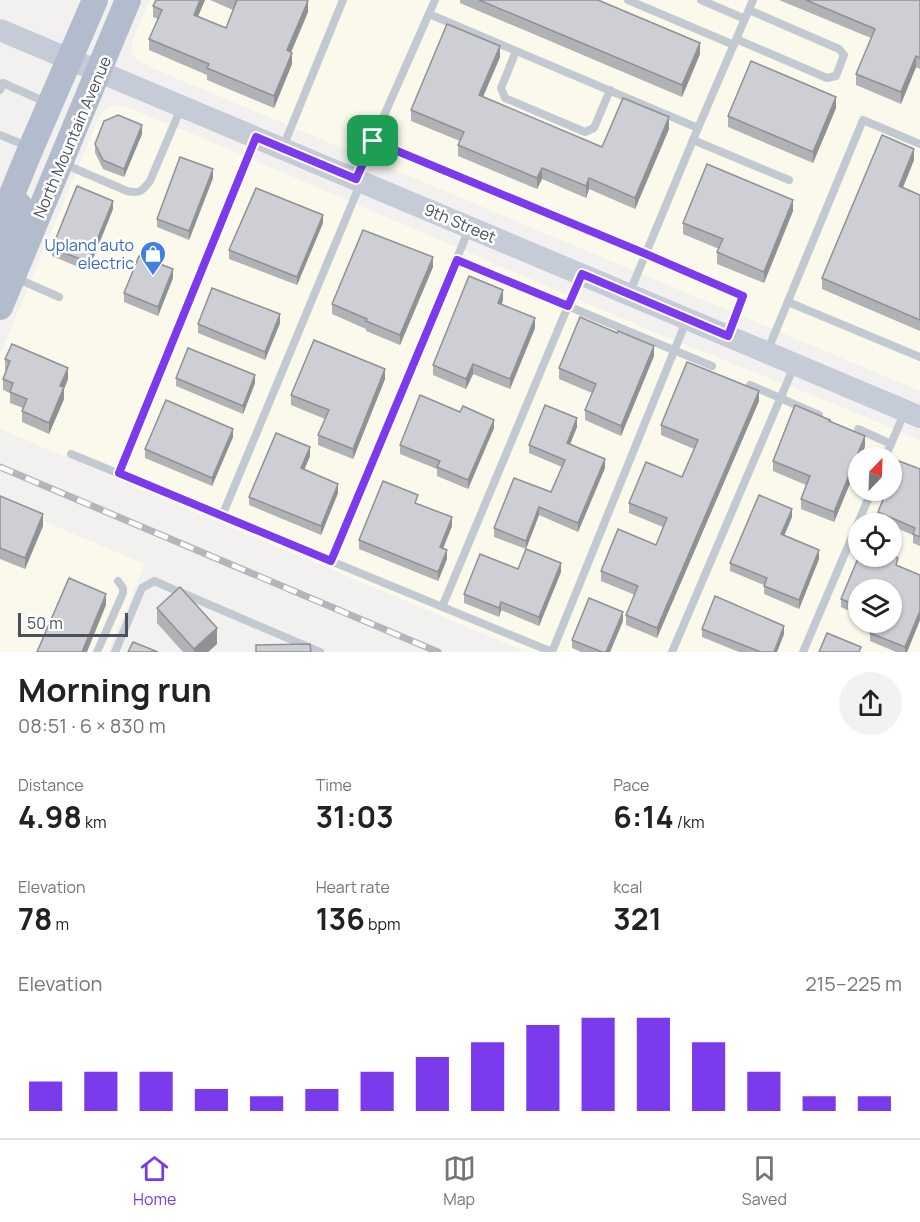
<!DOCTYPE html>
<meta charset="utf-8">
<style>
:root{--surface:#fff;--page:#f2f2f2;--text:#222;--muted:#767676;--line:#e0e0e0;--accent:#7c3aed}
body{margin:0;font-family:Manrope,sans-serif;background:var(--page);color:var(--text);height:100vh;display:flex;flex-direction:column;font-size:22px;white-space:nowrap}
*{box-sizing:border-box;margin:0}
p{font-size:20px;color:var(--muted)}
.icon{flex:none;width:33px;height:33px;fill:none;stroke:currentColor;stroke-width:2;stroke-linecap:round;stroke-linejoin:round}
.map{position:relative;height:652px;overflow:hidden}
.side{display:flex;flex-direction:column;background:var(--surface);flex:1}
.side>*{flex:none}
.needle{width:39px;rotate:23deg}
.controls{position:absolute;left:848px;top:447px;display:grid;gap:12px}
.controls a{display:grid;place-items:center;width:54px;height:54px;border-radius:50%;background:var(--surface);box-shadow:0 2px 4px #0004;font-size:30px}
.scale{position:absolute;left:18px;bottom:15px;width:110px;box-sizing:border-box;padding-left:6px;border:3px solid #4a515c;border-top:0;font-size:16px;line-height:21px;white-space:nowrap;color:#4a515c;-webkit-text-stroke:4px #fff;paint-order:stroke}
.pin{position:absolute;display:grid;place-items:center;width:51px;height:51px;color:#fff;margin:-26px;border-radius:12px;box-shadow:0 3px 9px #0006}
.round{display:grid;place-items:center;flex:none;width:63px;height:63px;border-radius:32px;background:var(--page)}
.summary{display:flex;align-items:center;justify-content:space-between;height:102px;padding:0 18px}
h1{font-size:33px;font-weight:700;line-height:45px}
.figures{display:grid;grid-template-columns:repeat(3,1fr);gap:9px;height:102px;padding:6px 18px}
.figures div{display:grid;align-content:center}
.figures b{font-size:30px;font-weight:700}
.figures small{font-size:16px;font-weight:400}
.figures p{font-size:16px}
.chart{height:168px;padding:12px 18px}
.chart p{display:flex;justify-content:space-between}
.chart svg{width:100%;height:108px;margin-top:6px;stroke:var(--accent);stroke-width:6}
.tabs{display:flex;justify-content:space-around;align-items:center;height:84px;border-top:2px solid var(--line);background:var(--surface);font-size:16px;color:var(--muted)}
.tabs a{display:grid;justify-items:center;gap:3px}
.tabs .on{color:var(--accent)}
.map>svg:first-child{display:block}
.commercial{fill:#fbf8ec;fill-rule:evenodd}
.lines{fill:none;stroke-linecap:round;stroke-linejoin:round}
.lane{stroke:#c2c9d0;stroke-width:8}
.secondary{stroke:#c5cbd7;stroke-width:22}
.primary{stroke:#b3bccc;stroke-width:26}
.rail-casing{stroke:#b3b5ba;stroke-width:7}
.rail{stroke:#fff;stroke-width:4.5;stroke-dasharray:14;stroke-linecap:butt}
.wall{fill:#b1b2b6}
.shaded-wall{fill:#909194}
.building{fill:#cecfd4;stroke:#909194;stroke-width:1.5}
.route-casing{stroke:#fff;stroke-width:12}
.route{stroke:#7c3aed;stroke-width:8}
.labels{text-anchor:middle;stroke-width:5;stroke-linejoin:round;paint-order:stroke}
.street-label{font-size:16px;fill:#4a515c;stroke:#fff}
.shop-label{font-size:16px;fill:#366cbe;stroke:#fff;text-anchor:end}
</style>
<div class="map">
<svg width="920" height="652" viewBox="0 0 920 652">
<rect width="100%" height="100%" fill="#f2f1f0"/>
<g class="commercial">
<polygon points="150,0 920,0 920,391 152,68 137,60 132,53 132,41"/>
<path d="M118,105l11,3 66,27 466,200 171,68 88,37v212h-394l-526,-223v-74l100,-240 8,-7zM858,458h33v32h-33zM858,524h33v32h-33zM858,590h33v32h-33z"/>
<polygon points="0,503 145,564 108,652 0,652"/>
</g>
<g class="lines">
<g class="lane">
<polyline points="628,0 734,45"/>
<polyline points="701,0 745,19"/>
<polyline points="429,14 698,128 629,294"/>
<polyline points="736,39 827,78 836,76 844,55 839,49 749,10"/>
<polyline points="516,51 501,88 505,98 585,132 594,128 610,90"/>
<polyline points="0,90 3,83 48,103"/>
<polyline points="698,128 753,0"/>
<polyline points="0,135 27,146"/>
<polyline points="693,140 789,180"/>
<polyline points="373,141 646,254 743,296 728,336"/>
<polyline points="283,147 343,0"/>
<path d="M64,164l63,27c13,3 15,0 23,-10l31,-73"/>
<polyline points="356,179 435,0"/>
<polyline points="457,260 712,366"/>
<polyline points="16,278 59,297"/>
<polyline points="788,302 920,357"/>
<polyline points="767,352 863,120 920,144"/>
<polyline points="750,385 819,415"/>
<polyline points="858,429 891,444"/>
<polyline points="71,454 552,652 687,319"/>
<polyline points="885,458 905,411"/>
<polyline points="119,473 256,138"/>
<polyline points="222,516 361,182"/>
<polyline points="331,561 469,229"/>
<polyline points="442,607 581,275"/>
<polyline points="97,652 123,593 123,588 118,581"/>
<polyline points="115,652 142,588 154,581 320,652"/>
<polyline points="672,652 795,364"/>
<polyline points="803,652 872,490"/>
</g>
<polyline class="secondary" points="0,30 920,417"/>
<g class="primary">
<polyline points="0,223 31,148 95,0"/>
<polyline points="13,277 1,257 15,224 19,205"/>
<polyline points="0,307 128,0"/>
</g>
<defs>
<polyline id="rail" points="0,467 438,652"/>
</defs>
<use href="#rail" class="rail-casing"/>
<use href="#rail" class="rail"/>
</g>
<g class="wall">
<polygon points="156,0 205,0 198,16 226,28 233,10 210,0 306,0 308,12 291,52 292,64 274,108 207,80 207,75 149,50 149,39 158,19 153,17 153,6"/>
<polygon points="460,0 598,0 700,54 682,97 460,3"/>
<polygon points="779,0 920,0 920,69 916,67 901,104 856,85 856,74 871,38"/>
<polygon points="500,57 483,97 602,147 669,129 635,209 589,189 586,198 542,179 537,189 458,156 458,145 460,141 411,121 411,110"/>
<polygon points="836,108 813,163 728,127 728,116"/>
<polygon points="142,134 124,177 103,169 95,153 95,144"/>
<polygon points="914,160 903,187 920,195 920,331 822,289 822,278"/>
<polygon points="213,178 189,240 157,227 157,219"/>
<polygon points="113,209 88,271 52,256 52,248"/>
<polygon points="793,211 764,283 717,264 717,252 719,249 683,234 683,223"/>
<polygon points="323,223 297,285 229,259 229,250"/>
<polygon points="433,267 400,345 366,331 366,329 332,314 332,304"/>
<polygon points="173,278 158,316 124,302 124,293"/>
<polygon points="503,300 502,304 535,328 510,389 473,374 466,389 433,375 433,365"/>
<polygon points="280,323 265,360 198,333 198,324"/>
<polygon points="654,356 621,436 585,420 585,410 592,393 559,379 559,368"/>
<polygon points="5,359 68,379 64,389 64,399 49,434 22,422 22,411 23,408 10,403 10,393 3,390 3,379 6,371 5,370"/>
<polygon points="176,378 255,383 243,414 176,386"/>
<polygon points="385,379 353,459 318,445 318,435 325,419 291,405 291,395"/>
<polygon points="759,401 657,638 626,625 626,615 635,595 601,581 601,571 656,545 663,527 629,513 629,503 682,477 694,449 661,435 661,425"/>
<polygon points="830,422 865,446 861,458 858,458 858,464 834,522 801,509 801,499 806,485 773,471 773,461"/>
<polygon points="577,427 570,444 605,468 578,532 539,515 526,549 494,537 494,528 551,492 562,467 529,453 529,445"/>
<polygon points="494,428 468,489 437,476 437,469 400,454 400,445"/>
<polygon points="233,437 212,486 145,458 145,449"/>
<polygon points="310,456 304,470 338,493 321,535 249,505 249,497"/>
<polygon points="920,469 920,546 913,543 913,535 891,526 891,524 884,524 878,521 878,512"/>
<polygon points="0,496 43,526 25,569 0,559"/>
<polygon points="418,504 452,526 443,548 447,559 438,581 359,549 359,540"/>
<polygon points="792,517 784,536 819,559 799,609 764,594 764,585 730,571 730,563"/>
<polygon points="898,566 920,620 907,652 896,652 870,641 870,633 891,622 858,590 858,615 841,607 841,599"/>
<polygon points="518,569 561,572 539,626 501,610 499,617 464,603 464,594"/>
<polygon points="157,608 217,644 208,652 183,652 157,623"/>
<polygon points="623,621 610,652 581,652 572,648 572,640"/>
<polygon points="702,629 784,634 777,652 739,652 702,637"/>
</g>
<g class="shaded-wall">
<polygon points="200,0 205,0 194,26 194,15"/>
<polygon points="308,1 308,12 287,62 287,50"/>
<polygon points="700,43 700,54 682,97 682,85"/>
<polygon points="500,46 500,57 479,106 479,95"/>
<polygon points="292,53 292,64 274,108 274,96"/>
<polygon points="916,56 916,67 901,104 901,92"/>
<polygon points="836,97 836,108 813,163 813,152"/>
<polygon points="669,117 669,129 635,209 635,198"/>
<polygon points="142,125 142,134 124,177 124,169"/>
<polygon points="914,149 914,160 899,197 899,186"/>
<polygon points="542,168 542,179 537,189 537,178"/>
<polygon points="213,169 213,178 189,240 189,231"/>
<polygon points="589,178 589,189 586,198 586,186"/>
<polygon points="793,200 793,211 764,283 764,272"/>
<polygon points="113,201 113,209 88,271 88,262"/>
<polygon points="323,215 323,223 297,285 297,277"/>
<polygon points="433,257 433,267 400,345 400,335"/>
<polygon points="173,269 173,278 158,316 158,307"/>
<polygon points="503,290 503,300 498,313 498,303"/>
<polygon points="280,314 280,323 265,360 265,352"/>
<polygon points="535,318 535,328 510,389 510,379"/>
<polygon points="654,346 654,356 621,436 621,426"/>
<polygon points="473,364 473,374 466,389 466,379"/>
<polygon points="68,368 68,379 64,389 64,399 49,434 49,423 60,386"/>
<polygon points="385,369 385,379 353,459 353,449"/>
<polygon points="255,375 255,383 243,414 243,406"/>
<polygon points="759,391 759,401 657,638 657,628"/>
<polygon points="577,418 577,427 567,452 567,443"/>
<polygon points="494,420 494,428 468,489 468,480"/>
<polygon points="233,429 233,437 212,486 212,478"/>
<polygon points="865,436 865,446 861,458 858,458 858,464 834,522 834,512"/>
<polygon points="310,447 310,456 301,477 301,468"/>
<polygon points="605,459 605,468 578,532 578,523"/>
<polygon points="338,484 338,493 321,535 321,526"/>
<polygon points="539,507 539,515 526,549 526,541"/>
<polygon points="792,509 792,517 781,543 781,534"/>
<polygon points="43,514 43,526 25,569 25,558"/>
<polygon points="452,517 452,526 440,556 440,547"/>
<polygon points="447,550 447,559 438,581 438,572"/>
<polygon points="819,550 819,559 799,609 799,600"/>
<polygon points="561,563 561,572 539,626 539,617"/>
<polygon points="106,594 106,605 87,652 82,652"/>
<polygon points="501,602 501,610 499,617 499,608"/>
<polygon points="920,611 920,620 907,652 905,652 905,647"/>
<polygon points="623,612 623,621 610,652 606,652"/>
<polygon points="784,626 784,634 777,652 774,652"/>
<polygon points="217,628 217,644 208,652 194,652 194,649"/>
</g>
<g class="building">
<polygon points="156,0 200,0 194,15 226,28 237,0 306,0 308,1 287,50 292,53 274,96 207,68 209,64 149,39 162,10 153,6"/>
<polygon points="479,0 598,0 700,43 682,85"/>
<polygon points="806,0 920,0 920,58 916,56 901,92 856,74 875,29"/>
<polygon points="447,24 500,46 479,95 602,147 623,98 669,117 635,198 589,178 586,186 542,168 537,178 458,145 464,132 411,110"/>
<polygon points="751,61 836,97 813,152 728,116"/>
<polygon points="118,115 142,125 124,169 103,160 95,144 104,121"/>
<polygon points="882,135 914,149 899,186 920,195 920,320 822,278"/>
<polygon points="180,157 213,169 189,231 157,219"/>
<polygon points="707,164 793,200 764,272 717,252 723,239 683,223"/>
<polygon points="77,186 113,201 88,262 52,248"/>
<polygon points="256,188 323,215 297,277 229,250"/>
<polygon points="363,230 433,257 400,335 366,321 367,319 332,304"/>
<polygon points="139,256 173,269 158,307 124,293"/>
<polygon points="469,276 503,290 498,303 535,318 510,379 473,364 466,379 433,365"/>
<polygon points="212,288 280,314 265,352 198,324"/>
<polygon points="580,317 617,333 618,331 654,346 621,426 585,410 596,384 559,368"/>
<polygon points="314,340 385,369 353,449 318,435 329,410 291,395"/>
<polygon points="12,344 68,368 60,386 64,387 49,423 22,411 27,399 10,392 13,383 3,379 10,361 5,359"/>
<polygon points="188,348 255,375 243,406 176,378"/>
<polygon points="687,362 759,391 657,628 626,615 638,586 601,571 618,529 656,545 667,518 629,503 646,462 682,477 698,440 661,425"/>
<polygon points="420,395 460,412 463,406 494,420 468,480 437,467 440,461 400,445"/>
<polygon points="166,400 233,429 212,478 145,449"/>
<polygon points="545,405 577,418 567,443 605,459 578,523 539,507 526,541 494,528 514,478 551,492 565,460 529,445"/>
<polygon points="795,405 830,420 829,421 865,436 834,512 801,499 810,476 773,461"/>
<polygon points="276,433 310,447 301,468 338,484 321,526 249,497"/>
<polygon points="899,461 920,469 920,537 913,534 915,528 878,512 887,490 891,490 891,480"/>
<polygon points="383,481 418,495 415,503 452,517 440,547 447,550 438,572 359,540"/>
<polygon points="759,495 792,509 781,534 819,550 799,600 764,586 767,578 730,563"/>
<polygon points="0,496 43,514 25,558 0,548"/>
<polygon points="526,549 561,563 539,617 501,602 499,608 464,594 480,554 518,569"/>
<polygon points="891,555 898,558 896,565 920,575 920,611 905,647 870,633 875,622 891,622 891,590 858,590 858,606 841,599 859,556 891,556"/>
<polygon points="69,578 106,594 82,652 37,652"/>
<polygon points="180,587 217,628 194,649 157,608"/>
<polygon points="715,596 784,626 774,652 761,652 702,629"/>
<polygon points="589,598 623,612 606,652 602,652 572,640"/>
<polygon points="827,633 861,647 859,652 819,652"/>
<polygon points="133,642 158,652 128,652"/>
<polygon points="310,644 311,652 256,652 256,645"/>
</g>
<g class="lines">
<defs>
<polygon id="route" points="256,137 356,179 373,141 646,254 743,296 728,336 582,274 568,306 457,260 331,561 119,473"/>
</defs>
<use href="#route" class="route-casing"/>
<use href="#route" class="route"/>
</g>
<defs>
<symbol id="shop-pin" viewBox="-11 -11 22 30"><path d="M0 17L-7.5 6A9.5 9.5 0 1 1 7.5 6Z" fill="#3f7fe0" stroke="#fff"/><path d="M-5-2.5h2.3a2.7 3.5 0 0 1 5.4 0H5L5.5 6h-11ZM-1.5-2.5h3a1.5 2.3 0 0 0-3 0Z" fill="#fff"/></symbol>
</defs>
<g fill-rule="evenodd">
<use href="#shop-pin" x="138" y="239" width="30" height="40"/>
</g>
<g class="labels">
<g class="street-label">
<text transform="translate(72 137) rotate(-67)" y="6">North Mountain Avenue</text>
<text transform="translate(460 223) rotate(23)" y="6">9th Street</text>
</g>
<g class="shop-label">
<text x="134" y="251">Upland auto<tspan x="134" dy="18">electric</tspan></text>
</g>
</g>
</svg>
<div class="controls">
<a><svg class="needle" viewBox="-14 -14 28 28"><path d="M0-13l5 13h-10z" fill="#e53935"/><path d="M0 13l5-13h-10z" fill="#767676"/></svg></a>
<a><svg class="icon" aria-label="locate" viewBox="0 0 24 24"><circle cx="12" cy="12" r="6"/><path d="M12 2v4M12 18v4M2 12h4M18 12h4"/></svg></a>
<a><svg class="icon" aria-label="layers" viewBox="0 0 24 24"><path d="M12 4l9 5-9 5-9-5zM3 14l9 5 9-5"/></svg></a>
</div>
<div class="scale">50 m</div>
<div class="pin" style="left:373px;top:141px;background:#1e9e55"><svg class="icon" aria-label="arrive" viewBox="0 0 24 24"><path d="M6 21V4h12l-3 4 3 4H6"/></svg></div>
</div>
<section class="side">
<div class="summary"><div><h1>Morning run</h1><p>08:51 · 6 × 830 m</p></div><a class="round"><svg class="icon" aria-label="share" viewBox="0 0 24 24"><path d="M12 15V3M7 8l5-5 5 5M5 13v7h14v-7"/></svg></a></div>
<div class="figures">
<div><p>Distance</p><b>4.98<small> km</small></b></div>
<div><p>Time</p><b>31:03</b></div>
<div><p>Pace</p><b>6:14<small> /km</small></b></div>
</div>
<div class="figures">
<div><p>Elevation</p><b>78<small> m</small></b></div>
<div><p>Heart rate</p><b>136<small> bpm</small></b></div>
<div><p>kcal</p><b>321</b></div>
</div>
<div class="chart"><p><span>Elevation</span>215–225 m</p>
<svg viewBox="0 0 160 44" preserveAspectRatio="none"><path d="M5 44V32M15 44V28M25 44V28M35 44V35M45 44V38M55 44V35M65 44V28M75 44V22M85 44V16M95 44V9M105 44V6M115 44V6M125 44V16M135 44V28M145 44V38M155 44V38"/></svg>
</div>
</section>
<nav class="tabs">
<a class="on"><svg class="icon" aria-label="home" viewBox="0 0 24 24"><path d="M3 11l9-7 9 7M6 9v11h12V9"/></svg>Home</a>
<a><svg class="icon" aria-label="map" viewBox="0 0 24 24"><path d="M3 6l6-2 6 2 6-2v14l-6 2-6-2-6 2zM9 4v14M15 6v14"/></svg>Map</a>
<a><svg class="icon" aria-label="saved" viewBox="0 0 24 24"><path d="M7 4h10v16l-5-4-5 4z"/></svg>Saved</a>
</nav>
